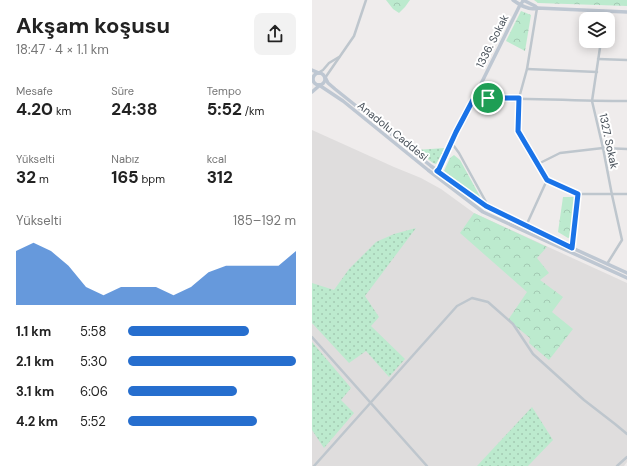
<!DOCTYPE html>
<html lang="tr">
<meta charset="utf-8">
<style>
:root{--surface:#fff;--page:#f2f2f2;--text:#222;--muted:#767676;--accent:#266ece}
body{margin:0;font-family:"DM Sans",sans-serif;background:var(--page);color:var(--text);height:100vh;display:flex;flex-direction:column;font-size:15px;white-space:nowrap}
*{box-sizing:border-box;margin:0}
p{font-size:13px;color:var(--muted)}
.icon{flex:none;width:22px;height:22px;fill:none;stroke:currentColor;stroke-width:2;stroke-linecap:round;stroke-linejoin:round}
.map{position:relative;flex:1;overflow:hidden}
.panel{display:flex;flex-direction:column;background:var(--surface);width:312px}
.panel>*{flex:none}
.fabs{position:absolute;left:267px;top:12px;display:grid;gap:8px}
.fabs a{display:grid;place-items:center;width:36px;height:36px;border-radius:8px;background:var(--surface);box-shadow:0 2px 10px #0003;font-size:20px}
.pin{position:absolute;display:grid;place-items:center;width:34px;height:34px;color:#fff;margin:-17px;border:2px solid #fff;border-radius:50%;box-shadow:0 1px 4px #0007}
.round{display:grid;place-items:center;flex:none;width:42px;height:42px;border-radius:8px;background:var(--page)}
.headline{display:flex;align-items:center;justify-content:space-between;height:68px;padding:0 16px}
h1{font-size:22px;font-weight:700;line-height:30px}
.stats{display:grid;grid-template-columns:repeat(3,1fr);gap:6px;height:68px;padding:4px 16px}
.stats div{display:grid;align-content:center}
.stats b{font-size:17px;font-weight:700}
.stats small{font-size:11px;font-weight:400}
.stats p{font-size:11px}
.chart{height:112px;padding:8px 16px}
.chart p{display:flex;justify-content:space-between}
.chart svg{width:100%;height:72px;margin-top:4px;fill:var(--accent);opacity:.7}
ul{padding:0 16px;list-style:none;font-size:13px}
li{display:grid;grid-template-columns:64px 48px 1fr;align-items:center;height:30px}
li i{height:10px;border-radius:5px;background:var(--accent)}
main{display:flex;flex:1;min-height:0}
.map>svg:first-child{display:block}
.education{fill:#dfdddd}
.grass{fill:url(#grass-dots)}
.forest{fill:url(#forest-crowns)}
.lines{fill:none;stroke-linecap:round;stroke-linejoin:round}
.street{stroke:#bec6cd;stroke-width:2.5}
.secondary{stroke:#bec7d2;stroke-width:3.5}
.route-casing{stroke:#fff;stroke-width:8}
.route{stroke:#1a73e8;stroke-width:5}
.labels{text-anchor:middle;stroke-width:4;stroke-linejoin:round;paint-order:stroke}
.street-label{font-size:11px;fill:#464f58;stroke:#fff}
</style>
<main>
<section class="panel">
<div class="headline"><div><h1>Akşam koşusu</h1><p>18:47 · 4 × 1.1 km</p></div><a class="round"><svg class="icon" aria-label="share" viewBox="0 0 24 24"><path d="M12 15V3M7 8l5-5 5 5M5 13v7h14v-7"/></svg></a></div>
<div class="stats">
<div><p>Mesafe</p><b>4.20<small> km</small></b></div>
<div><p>Süre</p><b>24:38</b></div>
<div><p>Tempo</p><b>5:52<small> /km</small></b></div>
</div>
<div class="stats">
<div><p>Yükselti</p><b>32<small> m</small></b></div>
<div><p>Nabız</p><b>165<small> bpm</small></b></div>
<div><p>kcal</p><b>312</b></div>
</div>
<div class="chart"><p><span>Yükselti</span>185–192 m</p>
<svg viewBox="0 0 160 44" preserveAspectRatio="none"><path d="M0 44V11L10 6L20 11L30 20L40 33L50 38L60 33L70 33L80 33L90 38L100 33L110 24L120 20L130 20L140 20L150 20L160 11V44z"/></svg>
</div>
<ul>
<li><b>1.1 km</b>5:58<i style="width:72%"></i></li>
<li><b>2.1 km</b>5:30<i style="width:100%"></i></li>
<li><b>3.1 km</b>6:06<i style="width:65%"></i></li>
<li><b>4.2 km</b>5:52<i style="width:77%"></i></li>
</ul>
</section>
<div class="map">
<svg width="315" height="466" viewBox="0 0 315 466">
<defs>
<pattern id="grass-dots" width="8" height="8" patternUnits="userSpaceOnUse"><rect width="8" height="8" fill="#bceace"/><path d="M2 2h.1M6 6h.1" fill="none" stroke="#a3cab3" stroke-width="1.8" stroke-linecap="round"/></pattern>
<pattern id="forest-crowns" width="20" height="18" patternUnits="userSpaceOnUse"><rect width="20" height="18" fill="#bceace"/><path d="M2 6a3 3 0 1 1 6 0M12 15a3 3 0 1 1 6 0" fill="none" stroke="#a3cab3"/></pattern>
</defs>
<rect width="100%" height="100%" fill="#efecec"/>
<polygon class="education" points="0,130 82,167 109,178 129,189 162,213 315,283 315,462 312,466 0,466"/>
<g class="grass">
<polygon points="133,148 124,164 121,163 104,150"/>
<polygon points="104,228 53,296 67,317 59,326 93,359 77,377 54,351 37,363 0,323 0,283 22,290 37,269 64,242 82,234"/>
<polygon points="0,342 39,388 29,400 42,413 12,448 0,430"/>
<polygon points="220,407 241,440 216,466 165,466"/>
</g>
<g class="forest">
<polygon points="74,0 98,0 93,7 87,13 81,9"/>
<polygon points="222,0 315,0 315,6 226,3"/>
<polygon points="209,11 219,15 213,51 194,41"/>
<polygon points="142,155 148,160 170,200 132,171 138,158"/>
<polygon points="251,197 263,197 260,234 259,237 256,238 246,232"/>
<polygon points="162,213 235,247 225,258 237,273 228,280 251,297 240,312 261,329 237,360 217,343 218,338 196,320 215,292 148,233"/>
</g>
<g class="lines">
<g class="street">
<polyline points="225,8 215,69 207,98 206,131 235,180 266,194 315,194"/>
<polyline points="292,19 292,11"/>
<polyline points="289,41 280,101 291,148 300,195 310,240 295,264"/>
<polyline points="286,59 315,60"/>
<polyline points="215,69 285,72"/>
<polyline points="6,73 11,70 17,63 27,57"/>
<polyline points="13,78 42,36 54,0"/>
<path d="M162,98c51,0 102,3 153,3"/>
<polyline points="139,142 147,153 174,202 174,206"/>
<polyline points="226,164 248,153 291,148 315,149"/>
<polyline points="214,226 235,180"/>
<polyline points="260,248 266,194"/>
<polyline points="0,337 115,466"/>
<polyline points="2,466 145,306 160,298 176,302 201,324 221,354 272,400 303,424 315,434"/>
<polyline points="305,466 315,457"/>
</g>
<g class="secondary">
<path d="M201,0c7,5 16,11 24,8l90,4"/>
<polyline points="211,0 223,6 225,8"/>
<polyline points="0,70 7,73"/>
<circle cx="7" cy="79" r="6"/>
<polyline points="13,77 16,83 23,89 58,117 119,166 174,206 256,246 315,273"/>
<polyline points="7,85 31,101 116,170 171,212 315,278"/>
<polyline points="0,92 8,85"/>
<polyline points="125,171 127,169 144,132 162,98 208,5 212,0"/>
</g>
</g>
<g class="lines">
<defs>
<polygon id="route" points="162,98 207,98 206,131 235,180 266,194 260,248 174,206 125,171 127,169 144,132"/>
</defs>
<use href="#route" class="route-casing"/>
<use href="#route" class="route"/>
</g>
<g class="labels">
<g class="street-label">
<text transform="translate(180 41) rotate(-63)" y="4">1336. Sokak</text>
<text transform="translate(81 131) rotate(39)" y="4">Anadolu Caddesi</text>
<text transform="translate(297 141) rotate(78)" y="4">1327. Sokak</text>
</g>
</g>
</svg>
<div class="fabs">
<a><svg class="icon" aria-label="layers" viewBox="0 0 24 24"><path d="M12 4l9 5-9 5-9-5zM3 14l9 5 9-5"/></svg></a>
</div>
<div class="pin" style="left:176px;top:98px;background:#1e9e55"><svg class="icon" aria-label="arrive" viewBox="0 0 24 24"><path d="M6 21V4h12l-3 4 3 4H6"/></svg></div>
</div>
</main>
